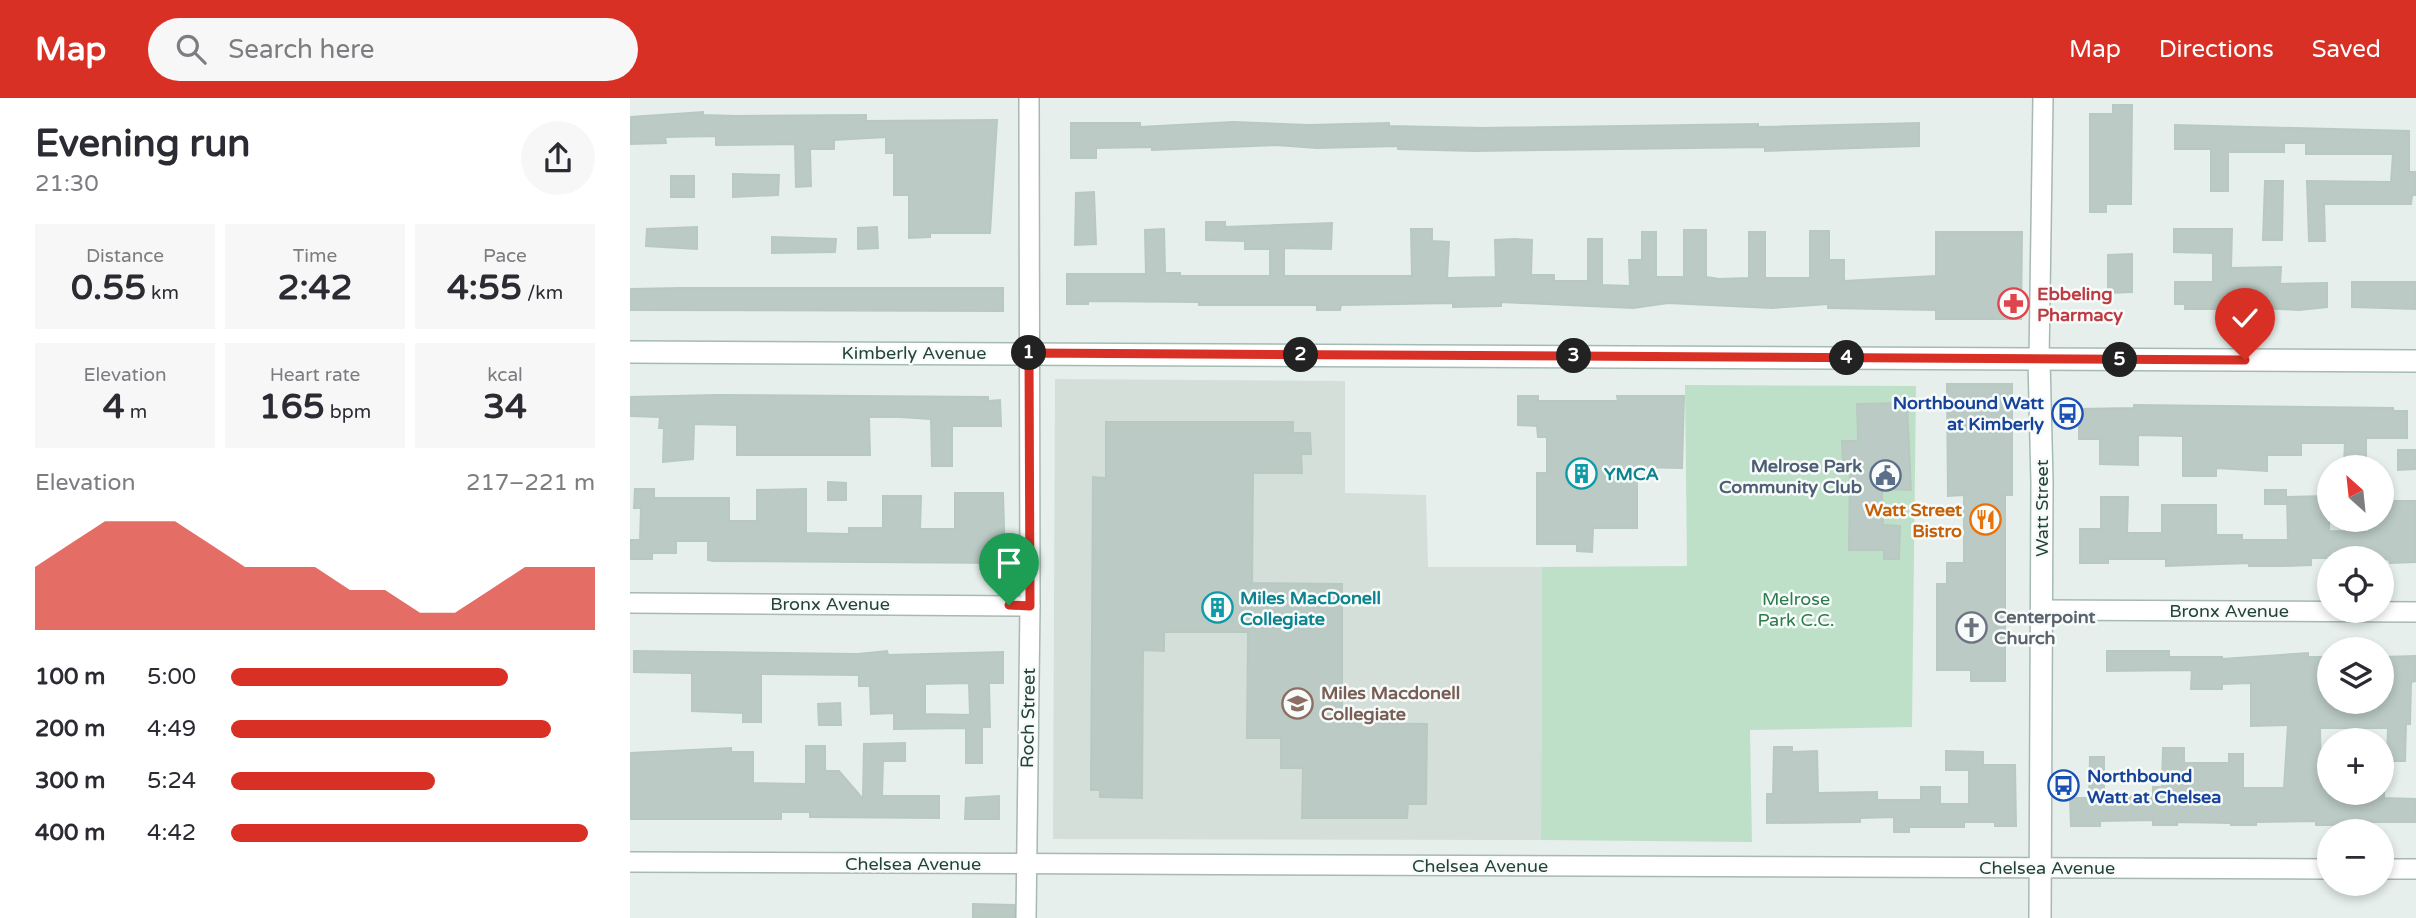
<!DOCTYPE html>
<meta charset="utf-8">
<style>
:root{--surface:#fff;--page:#f7f7f7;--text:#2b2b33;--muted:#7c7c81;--accent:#d93025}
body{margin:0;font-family:"Varela Round",sans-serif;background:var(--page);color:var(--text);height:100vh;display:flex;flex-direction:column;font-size:26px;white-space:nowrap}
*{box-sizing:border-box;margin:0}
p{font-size:23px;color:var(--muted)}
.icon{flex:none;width:38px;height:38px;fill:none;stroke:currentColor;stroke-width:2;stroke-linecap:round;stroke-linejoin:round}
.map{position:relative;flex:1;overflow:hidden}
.sheet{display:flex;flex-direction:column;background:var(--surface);width:630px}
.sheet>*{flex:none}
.needle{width:46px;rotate:333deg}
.buttons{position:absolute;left:1687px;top:357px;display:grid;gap:14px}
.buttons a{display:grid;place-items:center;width:77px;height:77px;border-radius:50%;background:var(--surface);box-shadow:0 4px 10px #0003;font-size:35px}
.pin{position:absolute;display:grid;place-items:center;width:60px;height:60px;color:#fff;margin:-72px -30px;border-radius:50% 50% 50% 0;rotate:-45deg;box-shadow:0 0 7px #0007}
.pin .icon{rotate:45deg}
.km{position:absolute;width:35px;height:35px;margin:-18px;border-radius:50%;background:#222;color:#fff;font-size:19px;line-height:35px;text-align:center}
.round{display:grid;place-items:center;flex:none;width:74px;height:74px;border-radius:37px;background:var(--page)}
.overview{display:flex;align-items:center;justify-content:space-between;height:119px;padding:0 35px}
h1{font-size:38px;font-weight:800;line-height:52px}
.metrics{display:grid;grid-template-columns:repeat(3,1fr);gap:10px;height:119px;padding:7px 35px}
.metrics div{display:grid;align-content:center;border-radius:0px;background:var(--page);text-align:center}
.metrics b{font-size:35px;font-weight:800}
.metrics small{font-size:19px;font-weight:400}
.metrics p{font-size:19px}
.chart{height:196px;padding:14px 35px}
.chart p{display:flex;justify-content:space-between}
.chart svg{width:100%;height:126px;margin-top:7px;fill:var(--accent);opacity:.7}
ul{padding:0 35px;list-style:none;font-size:23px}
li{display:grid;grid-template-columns:112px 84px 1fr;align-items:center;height:52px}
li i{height:18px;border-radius:9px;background:var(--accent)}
header{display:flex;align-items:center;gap:42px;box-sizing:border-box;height:98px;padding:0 35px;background:var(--accent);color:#fff}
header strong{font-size:33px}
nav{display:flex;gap:38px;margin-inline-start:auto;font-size:24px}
.search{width:490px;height:63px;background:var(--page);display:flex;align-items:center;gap:18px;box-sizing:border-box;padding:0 24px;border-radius:38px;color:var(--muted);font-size:26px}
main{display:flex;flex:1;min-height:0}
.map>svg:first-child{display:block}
.built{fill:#d4dfda}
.green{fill:#bfe0c8}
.building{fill:#bbcac4;stroke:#b8c9c2;stroke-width:2;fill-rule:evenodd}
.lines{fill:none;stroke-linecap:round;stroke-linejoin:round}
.street-casing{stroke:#a8b8b2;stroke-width:22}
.secondary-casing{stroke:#a4bbb3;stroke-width:24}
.street{stroke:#fff;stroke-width:19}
.secondary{stroke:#fff;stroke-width:21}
.route-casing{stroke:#fff;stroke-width:14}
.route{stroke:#d93025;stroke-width:9}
.labels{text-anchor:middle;stroke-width:5;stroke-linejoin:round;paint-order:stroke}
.health-label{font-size:18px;font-weight:bold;fill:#be3a42;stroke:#f7fbf9;text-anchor:start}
.street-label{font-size:18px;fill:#24423a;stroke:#f7fbf9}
.transit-label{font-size:18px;font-weight:bold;fill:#164399;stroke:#f7fbf9;text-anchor:end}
.service-label{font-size:18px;font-weight:bold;fill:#4e5e75;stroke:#f7fbf9;text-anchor:end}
.culture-label{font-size:18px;font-weight:bold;fill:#0d838f;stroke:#f7fbf9;text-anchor:start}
.food-label{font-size:18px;font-weight:bold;fill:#c56008;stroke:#f7fbf9;text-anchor:end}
.park-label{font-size:18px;fill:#2d7a4b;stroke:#f7fbf9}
.worship-label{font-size:18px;font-weight:bold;fill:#5b616d;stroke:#f7fbf9;text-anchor:start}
.education-label{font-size:18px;font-weight:bold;fill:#785e54;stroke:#f7fbf9;text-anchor:start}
</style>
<header>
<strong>Map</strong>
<div class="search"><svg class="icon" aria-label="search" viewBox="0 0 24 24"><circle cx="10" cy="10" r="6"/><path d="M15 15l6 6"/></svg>Search here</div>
<nav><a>Map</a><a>Directions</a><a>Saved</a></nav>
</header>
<main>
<section class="sheet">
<div class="overview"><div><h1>Evening run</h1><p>21:30</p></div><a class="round"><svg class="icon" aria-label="share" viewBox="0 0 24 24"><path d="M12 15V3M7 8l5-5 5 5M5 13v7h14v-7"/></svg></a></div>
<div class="metrics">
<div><p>Distance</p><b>0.55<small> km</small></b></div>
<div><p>Time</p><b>2:42</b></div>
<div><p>Pace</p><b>4:55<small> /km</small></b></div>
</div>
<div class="metrics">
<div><p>Elevation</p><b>4<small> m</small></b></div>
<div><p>Heart rate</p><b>165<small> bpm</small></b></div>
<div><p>kcal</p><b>34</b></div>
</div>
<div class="chart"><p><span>Elevation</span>217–221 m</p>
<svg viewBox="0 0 160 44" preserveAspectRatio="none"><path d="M0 44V22L10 14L20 6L30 6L40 6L50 14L60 22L70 22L80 22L90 30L100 30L110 38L120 38L130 30L140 22L150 22L160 22V44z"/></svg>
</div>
<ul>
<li><b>100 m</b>5:00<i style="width:76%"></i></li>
<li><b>200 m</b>4:49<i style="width:88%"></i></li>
<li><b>300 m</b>5:24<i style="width:56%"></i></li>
<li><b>400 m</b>4:42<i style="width:98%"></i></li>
</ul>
</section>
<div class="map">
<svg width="1786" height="820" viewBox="0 0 1786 820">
<rect width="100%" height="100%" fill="#e6efeb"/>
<polygon class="built" points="425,281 715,283 715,395 796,397 798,469 912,469 911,742 423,741"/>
<polygon class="green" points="1055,287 1286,288 1282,629 1120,632 1122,744 911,742 912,469 1057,468"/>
<g class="building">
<polygon points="1483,7 1502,7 1501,106 1476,106 1476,114 1460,114 1460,16 1483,16"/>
<polygon points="73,14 73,17 106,18 236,17 236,23 367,22 360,135 300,135 300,139 279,140 279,97 264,97 264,55 256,55 256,39 204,42 204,51 180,51 181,88 166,89 165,46 86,47 86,38 35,39 36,45 1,46 0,19"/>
<polygon points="603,24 678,27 759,25 759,28 853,30 1128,26 1128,29 1289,25 1289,48 1135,53 1135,49 844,53 768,51 768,48 687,50 646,47 522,52 522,49 466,50 466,60 441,60 441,25 510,25 510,29"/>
<polygon points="1545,27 1779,33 1779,74 1786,74 1786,97 1782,97 1781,106 1694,106 1695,143 1679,143 1677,83 1761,84 1763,56 1676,56 1676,45 1654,45 1654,54 1598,54 1598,93 1581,93 1581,51 1545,51"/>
<polygon points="103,76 149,77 148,97 103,99"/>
<rect x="41" y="78" width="23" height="21"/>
<polygon points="1635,83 1653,83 1652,142 1633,142"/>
<polygon points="464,94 466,146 445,147 446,95"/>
<polygon points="576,124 595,124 595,129 702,125 701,151 654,150 654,178 782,178 781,131 802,131 802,143 819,144 817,180 866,179 865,142 885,141 902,142 901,177 924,177 924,183 958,183 958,141 972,141 972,187 1000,188 999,162 1012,162 1012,134 1026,134 1026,179 1054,179 1054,132 1076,132 1076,179 1089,181 1119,180 1119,134 1135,134 1135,180 1180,180 1180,133 1199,133 1199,162 1214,162 1214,183 1306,178 1306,134 1392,134 1391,221 1306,221 1306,212 1198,210 1198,206 1142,210 1038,205 1003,210 871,204 871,208 823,209 823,205 711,207 710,212 687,212 687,207 569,207 569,204 458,203 458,206 437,206 437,176 516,176 515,132 534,131 535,175 550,175 550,178 640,178 640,151 615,151 615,143 576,142"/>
<polygon points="67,129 67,151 16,148 17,131"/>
<polygon points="247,129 248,150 228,151 228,130"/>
<polygon points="1544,131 1602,131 1601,170 1651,169 1650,186 1697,185 1697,209 1669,212 1631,210 1631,206 1603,208 1603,211 1555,211 1555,206 1545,206 1545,184 1583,184 1583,155 1544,154"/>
<polygon points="142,139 206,141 205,154 142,155"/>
<polygon points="1502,156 1502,194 1478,195 1478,157"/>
<polygon points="1722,184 1786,184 1786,211 1722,209"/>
<polygon points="50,190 373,190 373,213 0,212 0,191"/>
<polygon points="1317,286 1382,286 1382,397 1375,397 1375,583 1341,583 1341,572 1307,572 1307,486 1317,486 1317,465 1334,465 1334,397 1318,398"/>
<polygon points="87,297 358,299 358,303 370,302 371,328 322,328 322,368 302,368 301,321 270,319 239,319 240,357 107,357 107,327 64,326 63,361 33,364 34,330 29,330 30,319 0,318 0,299"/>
<polygon points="888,298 908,298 908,303 988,303 987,298 1054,298 1052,370 1007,369 1007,430 963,430 962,454 947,453 947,446 907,446 907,375 917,375 917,339 908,339 907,328 888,327"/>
<polygon points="1277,305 1281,392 1252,391 1253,427 1270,428 1269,461 1254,461 1254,452 1219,452 1220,366 1213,366 1212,343 1228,343 1227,306"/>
<polygon points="1504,307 1763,310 1763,313 1777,313 1777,340 1736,340 1736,365 1714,365 1715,345 1671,345 1671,357 1637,357 1637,373 1586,370 1586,378 1553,378 1553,338 1508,337 1508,367 1470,366 1470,341 1449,341 1449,311 1504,310"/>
<polygon points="476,324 663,324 663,335 680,335 681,356 671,356 672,375 623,375 622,485 712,486 712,625 797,626 796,706 778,706 777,720 672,720 673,670 651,670 651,640 617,640 618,534 534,534 534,553 513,552 512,700 470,699 470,692 461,692 463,379 476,380"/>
<polygon points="1768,352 1786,352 1786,371 1768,372"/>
<polygon points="198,384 216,385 216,402 198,402"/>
<polygon points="5,391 24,391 24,400 99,400 99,423 127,423 127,392 176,391 176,435 219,436 219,430 253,430 253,398 291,398 290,431 325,431 325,395 373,395 375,465 83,463 78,462 78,443 46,443 46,455 22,455 22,461 0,461 0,442 10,442 11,410 4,410"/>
<rect x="1635" y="392" width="21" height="14"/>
<polygon points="1699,398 1699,433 1739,434 1740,422 1752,422 1752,403 1786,403 1786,464 1760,465 1759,462 1752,460 1681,460 1681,467 1653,468 1619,468 1619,465 1536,468 1536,461 1478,461 1478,465 1450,465 1450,431 1471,431 1471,399 1498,399 1497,435 1532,435 1532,407 1586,407 1586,437 1612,437 1612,442 1658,442 1657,399"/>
<path d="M4,553l224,3 29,-3 1,4 115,-3v31h-14l1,44h-8v36h-16v-35l-72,1v-16l-23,1 -1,-28h-11v-11l-98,-1v48h-18v-9l-51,-2v-38l-58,-1zM339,585l1,32 -45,-1v-30z"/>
<polygon points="1477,553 1539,553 1539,559 1592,559 1592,561 1678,555 1678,559 1699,559 1699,605 1752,606 1752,559 1786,558 1786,583 1781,584 1780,626 1776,626 1775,663 1757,663 1758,630 1690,630 1691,689 1699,689 1699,695 1754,695 1754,700 1786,701 1786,724 1708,724 1708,727 1686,727 1686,723 1626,724 1626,727 1601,727 1601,725 1547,724 1547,727 1523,727 1523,722 1470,723 1470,728 1441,728 1440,700 1459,700 1460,659 1474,659 1474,699 1523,698 1523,689 1532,689 1533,650 1554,650 1554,665 1599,665 1599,656 1613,656 1613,690 1654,690 1658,627 1621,628 1621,585 1592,586 1592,591 1561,591 1562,572 1477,573"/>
<polygon points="210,605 211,627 189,627 188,606"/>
<polygon points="275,645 275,663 253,663 252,698 309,698 309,720 180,719 180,714 151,714 151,721 0,721 0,655 101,650 101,654 123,654 123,685 176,686 176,648 195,648 195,673 209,673 233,701 234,646"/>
<polygon points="1144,649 1162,649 1162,654 1187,653 1188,695 1247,694 1247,702 1291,702 1291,689 1310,689 1310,706 1339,706 1339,672 1316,672 1316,653 1353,654 1353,667 1385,667 1386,728 1365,728 1365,724 1334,724 1334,729 1279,729 1279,734 1264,734 1264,719 1230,720 1230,724 1137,725 1137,696 1143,696"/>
<polygon points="369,698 369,721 335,721 336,700"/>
<polygon points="343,806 384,807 384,820 343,820"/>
</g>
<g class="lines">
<defs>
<g id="street">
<polyline points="1409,262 1413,0"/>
<polyline points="0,505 400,508"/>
<polyline points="1412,512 1786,514"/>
<polyline points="0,764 1699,771"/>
<polyline points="1752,771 1786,771"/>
<polyline points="396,820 400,508 399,0"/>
</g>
<g id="secondary">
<polyline points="0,254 1786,263"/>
<polyline points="1409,262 1412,384 1410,820"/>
</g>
</defs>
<use href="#street" class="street-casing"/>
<use href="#secondary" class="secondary-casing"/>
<use href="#street" class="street"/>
<use href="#secondary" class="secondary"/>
</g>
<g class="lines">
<defs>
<polyline id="route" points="379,507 400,508 399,255 1615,262"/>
</defs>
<use href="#route" class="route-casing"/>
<use href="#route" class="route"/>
</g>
<defs>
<symbol id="pharmacy-ring" viewBox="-11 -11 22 22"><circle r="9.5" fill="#f7fbf9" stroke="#e0444e" stroke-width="1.5"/><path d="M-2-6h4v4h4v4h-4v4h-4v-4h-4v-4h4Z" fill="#e0444e"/></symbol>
<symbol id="bus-ring" viewBox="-11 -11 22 22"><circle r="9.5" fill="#f7fbf9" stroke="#1a4fb4" stroke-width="1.5"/><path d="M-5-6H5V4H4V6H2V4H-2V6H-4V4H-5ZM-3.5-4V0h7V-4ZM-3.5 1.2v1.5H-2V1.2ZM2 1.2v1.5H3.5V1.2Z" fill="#1a4fb4"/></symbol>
<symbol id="building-ring" viewBox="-11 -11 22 22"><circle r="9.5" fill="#f7fbf9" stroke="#0f9aa8" stroke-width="1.5"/><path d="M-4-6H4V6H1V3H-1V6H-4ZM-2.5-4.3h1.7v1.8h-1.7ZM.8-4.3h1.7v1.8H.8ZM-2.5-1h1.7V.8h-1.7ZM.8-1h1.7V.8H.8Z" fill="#0f9aa8"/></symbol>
<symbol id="civic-ring" viewBox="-11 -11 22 22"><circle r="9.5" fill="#f7fbf9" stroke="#5c6f8a" stroke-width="1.5"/><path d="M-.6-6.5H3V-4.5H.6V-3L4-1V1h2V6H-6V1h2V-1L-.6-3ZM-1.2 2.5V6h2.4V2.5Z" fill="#5c6f8a"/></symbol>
<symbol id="restaurant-ring" viewBox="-11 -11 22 22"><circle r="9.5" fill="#f7fbf9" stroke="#e8710a" stroke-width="1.5"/><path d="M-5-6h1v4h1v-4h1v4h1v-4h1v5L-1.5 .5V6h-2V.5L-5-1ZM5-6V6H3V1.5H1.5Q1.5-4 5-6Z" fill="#e8710a"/></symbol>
<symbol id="church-ring" viewBox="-11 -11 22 22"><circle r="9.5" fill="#f7fbf9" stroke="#6b7280" stroke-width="1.5"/><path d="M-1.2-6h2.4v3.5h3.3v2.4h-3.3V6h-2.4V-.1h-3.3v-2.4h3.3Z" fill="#6b7280"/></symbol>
<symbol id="school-ring" viewBox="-11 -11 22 22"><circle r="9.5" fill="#f7fbf9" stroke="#8d6e63" stroke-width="1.5"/><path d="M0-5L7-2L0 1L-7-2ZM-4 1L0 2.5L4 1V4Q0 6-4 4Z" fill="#8d6e63"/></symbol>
</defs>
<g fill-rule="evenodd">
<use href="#pharmacy-ring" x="1366" y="188" width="35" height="35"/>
<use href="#bus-ring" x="1420" y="298" width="35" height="35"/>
<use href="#building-ring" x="934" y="358" width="35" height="35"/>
<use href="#civic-ring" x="1238" y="360" width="35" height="35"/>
<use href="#restaurant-ring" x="1338" y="404" width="35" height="35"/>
<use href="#building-ring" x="570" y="492" width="35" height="35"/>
<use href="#church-ring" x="1324" y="512" width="35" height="35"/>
<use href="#school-ring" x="650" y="588" width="35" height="35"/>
<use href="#bus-ring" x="1416" y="670" width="35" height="35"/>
</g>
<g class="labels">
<g class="health-label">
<text x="1407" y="202">Ebbeling<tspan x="1407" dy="21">Pharmacy</tspan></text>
</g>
<g class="street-label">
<text x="284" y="261">Kimberly Avenue</text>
<text transform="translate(1412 410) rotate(-90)" y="6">Watt Street</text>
<text x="200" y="512">Bronx Avenue</text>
<text x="1599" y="519">Bronx Avenue</text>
<text transform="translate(398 620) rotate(-89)" y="6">Roch Street</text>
<text x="283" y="772">Chelsea Avenue</text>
<text x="850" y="774">Chelsea Avenue</text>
<text x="1417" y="776">Chelsea Avenue</text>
</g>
<g class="transit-label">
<text x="1414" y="311">Northbound Watt<tspan x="1414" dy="21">at Kimberly</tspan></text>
<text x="1457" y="684" text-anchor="start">Northbound<tspan x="1457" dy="21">Watt at Chelsea</tspan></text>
</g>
<g class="service-label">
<text x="1232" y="374">Melrose Park<tspan x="1232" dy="21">Community Club</tspan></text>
</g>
<g class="culture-label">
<text x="974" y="382">YMCA</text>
<text x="610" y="506">Miles MacDonell<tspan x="610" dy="21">Collegiate</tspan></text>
</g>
<g class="food-label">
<text x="1332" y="418">Watt Street<tspan x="1332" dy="21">Bistro</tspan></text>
</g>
<g class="park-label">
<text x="1166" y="507">Melrose<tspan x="1166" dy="21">Park C.C.</tspan></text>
</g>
<g class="worship-label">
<text x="1364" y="525">Centerpoint<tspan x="1364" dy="21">Church</tspan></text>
</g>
<g class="education-label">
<text x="691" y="601">Miles Macdonell<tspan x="691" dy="21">Collegiate</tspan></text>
</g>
</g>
</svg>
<div class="buttons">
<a><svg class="needle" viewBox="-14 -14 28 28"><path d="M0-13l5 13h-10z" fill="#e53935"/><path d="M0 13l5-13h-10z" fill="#7c7c81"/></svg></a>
<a><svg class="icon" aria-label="locate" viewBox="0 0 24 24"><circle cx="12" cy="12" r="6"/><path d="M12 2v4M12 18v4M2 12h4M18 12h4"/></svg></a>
<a><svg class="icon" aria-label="layers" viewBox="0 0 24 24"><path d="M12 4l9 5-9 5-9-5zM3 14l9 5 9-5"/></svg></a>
<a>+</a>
<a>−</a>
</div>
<div class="pin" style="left:379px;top:507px;background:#1e9e55"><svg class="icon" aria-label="arrive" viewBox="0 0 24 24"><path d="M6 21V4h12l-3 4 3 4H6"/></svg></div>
<div class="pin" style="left:1615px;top:262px;background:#d93025"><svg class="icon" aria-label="check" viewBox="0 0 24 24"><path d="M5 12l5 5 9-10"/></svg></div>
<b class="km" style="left:399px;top:255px">1</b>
<b class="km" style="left:671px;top:257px">2</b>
<b class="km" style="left:944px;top:258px">3</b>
<b class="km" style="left:1217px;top:260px">4</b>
<b class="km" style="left:1490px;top:262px">5</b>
</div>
</main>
